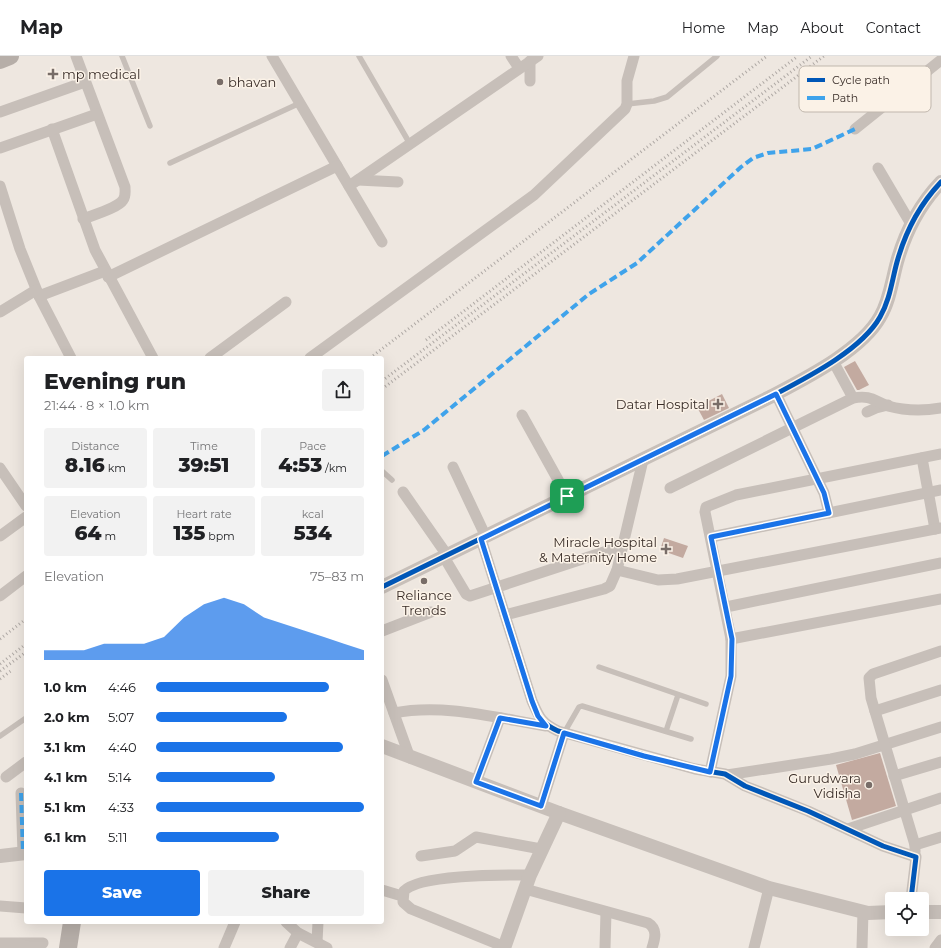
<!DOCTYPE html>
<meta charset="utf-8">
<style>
:root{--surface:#fff;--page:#f2f2f2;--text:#202124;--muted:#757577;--line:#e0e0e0;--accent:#1a73e8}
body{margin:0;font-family:Montserrat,sans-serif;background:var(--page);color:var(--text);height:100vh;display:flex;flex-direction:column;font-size:15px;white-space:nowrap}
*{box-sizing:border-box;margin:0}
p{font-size:13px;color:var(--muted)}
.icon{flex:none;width:22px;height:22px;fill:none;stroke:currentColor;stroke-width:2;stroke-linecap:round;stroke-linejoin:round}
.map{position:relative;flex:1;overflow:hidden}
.details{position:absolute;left:24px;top:300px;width:360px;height:568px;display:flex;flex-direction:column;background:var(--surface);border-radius:4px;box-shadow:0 4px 16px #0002}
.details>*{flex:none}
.fabs{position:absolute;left:885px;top:836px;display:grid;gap:8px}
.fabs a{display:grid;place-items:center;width:44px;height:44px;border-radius:4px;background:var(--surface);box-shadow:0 4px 16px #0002;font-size:20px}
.pin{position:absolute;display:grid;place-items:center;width:34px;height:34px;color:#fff;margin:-17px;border-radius:8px;box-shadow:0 2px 6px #0006}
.round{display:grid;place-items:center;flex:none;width:42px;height:42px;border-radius:4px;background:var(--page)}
.summary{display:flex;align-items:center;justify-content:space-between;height:68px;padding:0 20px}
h1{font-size:22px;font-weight:800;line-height:30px}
.metrics{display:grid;grid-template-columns:repeat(3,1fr);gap:6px;height:68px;padding:4px 20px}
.metrics div{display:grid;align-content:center;border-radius:4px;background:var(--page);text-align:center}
.metrics b{font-size:20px;font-weight:800}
.metrics small{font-size:11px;font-weight:400}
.metrics p{font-size:11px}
.chart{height:112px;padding:8px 20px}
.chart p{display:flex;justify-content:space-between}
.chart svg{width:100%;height:72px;margin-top:4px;fill:var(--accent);opacity:.7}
.cta{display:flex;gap:8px;margin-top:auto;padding:8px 20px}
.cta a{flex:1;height:46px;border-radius:4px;background:var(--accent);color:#fff;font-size:16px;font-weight:800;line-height:46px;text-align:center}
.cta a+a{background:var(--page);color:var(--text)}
ul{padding:0 20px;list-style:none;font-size:13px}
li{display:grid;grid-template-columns:64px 48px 1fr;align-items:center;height:30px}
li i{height:10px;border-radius:5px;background:var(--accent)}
header{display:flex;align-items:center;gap:24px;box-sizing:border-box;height:56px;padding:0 20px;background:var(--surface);border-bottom:1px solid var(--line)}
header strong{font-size:19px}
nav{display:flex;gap:22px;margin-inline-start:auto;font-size:14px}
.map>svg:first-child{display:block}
.building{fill:#c3aaa0}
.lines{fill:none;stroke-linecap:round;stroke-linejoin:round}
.service{stroke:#c7bfb9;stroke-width:5.5}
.minor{stroke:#c7bfb9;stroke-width:11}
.tertiary{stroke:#c7bfb9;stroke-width:14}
.primary{stroke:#b6aea8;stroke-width:18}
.rail{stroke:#aea8a4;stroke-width:3;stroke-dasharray:1 3;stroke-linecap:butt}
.quiet{stroke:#3fa3eb;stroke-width:4;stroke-dasharray:8 4;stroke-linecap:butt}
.cycleway-casing{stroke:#fbf2e7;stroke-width:8}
.cycleway{stroke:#0057b8;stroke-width:5}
.route-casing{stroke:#fff;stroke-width:8}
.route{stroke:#1a73e8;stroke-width:5}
.poi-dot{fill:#786d68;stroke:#fbf2e7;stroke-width:1.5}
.labels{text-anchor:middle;stroke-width:3;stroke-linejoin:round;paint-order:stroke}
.poi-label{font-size:13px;fill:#382c27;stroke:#fbf2e7;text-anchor:end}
.key{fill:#fbf2e7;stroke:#c0b7ad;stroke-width:1}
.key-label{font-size:11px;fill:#382c27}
</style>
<header>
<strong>Map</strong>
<nav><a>Home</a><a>Map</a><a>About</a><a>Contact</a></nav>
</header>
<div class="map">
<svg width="941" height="892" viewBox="0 0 941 892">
<rect width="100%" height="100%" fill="#eee7e0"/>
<g class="building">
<polygon points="855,305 869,329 859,334 857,334 844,311"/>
<polygon points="722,338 729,352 704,364 697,351"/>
<polygon points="664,482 688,490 683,502 660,494"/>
<polygon points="880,697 896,750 852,764 836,709"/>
</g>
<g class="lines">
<g class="service">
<polyline points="122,0 150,70"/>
<polyline points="359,0 410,88"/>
<polyline points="627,48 654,45 667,41 717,0"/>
<polyline points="170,107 300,47"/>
<polyline points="382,415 392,424"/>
<polyline points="599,611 706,648"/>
<polyline points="666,675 678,639"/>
<polyline points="564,677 579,651 582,650 691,683"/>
<polyline points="0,680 26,662"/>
</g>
<g class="minor">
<path d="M76,0l49,131c0,5 1,9 -2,13 -5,8 -30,15 -40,19"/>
<polyline points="272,0 382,186"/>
<polyline points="511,0 519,12"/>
<polyline points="530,5 530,25"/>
<polyline points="0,56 85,26"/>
<polyline points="52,73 95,194 153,302"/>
<polyline points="855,73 941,4"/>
<polyline points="0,92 97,58"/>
<polyline points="878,112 911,168"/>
<polyline points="358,124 398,126"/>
<polyline points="0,130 20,193 39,240 71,302"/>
<polyline points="349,130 538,0"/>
<polyline points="108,221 337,110"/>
<polyline points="39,240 105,215"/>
<polyline points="0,256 36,234"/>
<polyline points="210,302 286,246"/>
<polyline points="310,302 534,139 625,53 627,48 627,25 634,0"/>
<polyline points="833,305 853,342"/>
<polyline points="776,338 824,437 829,457"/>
<polyline points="867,356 876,352 888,349"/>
<polyline points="522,359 567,440"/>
<polyline points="922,402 935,473"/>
<polyline points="453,411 486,481"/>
<polyline points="0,412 26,450"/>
<path d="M670,432l183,-90c17,-3 20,2 35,8 18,5 35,5 53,2"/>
<polyline points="403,436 447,499"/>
<polyline points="0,480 26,461"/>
<polyline points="711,481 941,434"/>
<path d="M481,483l51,162c7,16 9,22 26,30l137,38 30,5 20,12 63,25 75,35 33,11 -5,42"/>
<polyline points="444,501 466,538 470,540 622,490"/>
<polyline points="617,514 658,524 677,523 941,472"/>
<polyline points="0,540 26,520"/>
<polyline points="726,551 941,507"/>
<polyline points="505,559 604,533 610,530 617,514 643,404"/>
<polyline points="382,575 431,556"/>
<polyline points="731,583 941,543"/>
<polyline points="382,624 410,702"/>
<polyline points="875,655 941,634"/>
<path d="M394,657c49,-10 103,5 152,13"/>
<polyline points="710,716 731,620 731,583 705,456 706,451 736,439 941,398"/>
<polyline points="727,719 831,703 855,698 941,671"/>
<polyline points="894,720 941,706"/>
<polyline points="6,721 26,706"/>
<polyline points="476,726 500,662"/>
<polyline points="21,737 23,797"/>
<polyline points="541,750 564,677"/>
<polyline points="848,773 941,742"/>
<polyline points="915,789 871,642 869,622 873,618 941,595"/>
<polyline points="915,796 915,789 941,781"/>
<polyline points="421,800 455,795 476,781 541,793"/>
<path d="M525,833l123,34c10,6 7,16 4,25"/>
<polyline points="382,834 402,840"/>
<polyline points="0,850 26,852"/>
<polyline points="286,866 298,877 327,892"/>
<polyline points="317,886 318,866"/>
<polyline points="0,887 43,887"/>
<path d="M505,891l-94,-38 -8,-7 1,-11c16,-17 101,-16 126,-16"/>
<polyline points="224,892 235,866"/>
<polyline points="290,892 298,877"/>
<polyline points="605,892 606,856"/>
<polyline points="754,892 769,832"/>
<polyline points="862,892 863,855"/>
<polyline points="935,892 941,884"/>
</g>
<g class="tertiary">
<path d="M382,531l388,-190c34,-18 91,-46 110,-80 10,-17 12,-37 17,-55 8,-29 23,-58 44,-80"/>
<polyline points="382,690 559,757 769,832 868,857 892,856"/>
<polyline points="0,800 26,797"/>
<polyline points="922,856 941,856"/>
<polyline points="504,892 530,819 559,757"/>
</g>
<g class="primary">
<polyline points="0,4 10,0"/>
<polyline points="68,892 72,866"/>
</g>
<g class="rail">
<polyline points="426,284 798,0"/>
<polyline points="370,302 767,0"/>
<polyline points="382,325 812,0"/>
<polyline points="382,333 824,0"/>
<polyline points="0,583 26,563"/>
<polyline points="0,608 26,588"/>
<polyline points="0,615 26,596"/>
<polyline points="0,623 12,614"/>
</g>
<g class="quiet">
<polyline points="382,400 424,374 589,238 637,207 741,111 753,102 768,97 812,93 855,73"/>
<polyline points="21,737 23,797"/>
</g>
<defs>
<g id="cycleway">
<path d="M481,483l51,162c7,16 9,22 26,30l137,38 30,5 20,12 63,25 75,35 33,11 -5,42"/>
<path d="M382,531l388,-190c34,-18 91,-46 110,-80 10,-17 12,-37 17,-55 8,-29 23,-58 44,-80"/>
</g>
</defs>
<use href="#cycleway" class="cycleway-casing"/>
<use href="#cycleway" class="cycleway"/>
</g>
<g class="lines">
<defs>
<polygon id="route" points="776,338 824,437 829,457 711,481 732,583 731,620 710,716 644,700 564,677 541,750 476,726 500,662 546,670 538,660 532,645 481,483"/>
</defs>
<use href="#route" class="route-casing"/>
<use href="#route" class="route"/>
</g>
<g class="poi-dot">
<path d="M51 12h4v4h4v4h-4v4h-4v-4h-4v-4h4z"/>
<circle cx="220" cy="26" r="4"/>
<path d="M716 342h4v4h4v4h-4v4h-4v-4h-4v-4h4z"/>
<path d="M664 487h4v4h4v4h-4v4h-4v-4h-4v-4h4z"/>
<circle cx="424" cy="525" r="4"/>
<circle cx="869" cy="729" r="4"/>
</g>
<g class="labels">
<g class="poi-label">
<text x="62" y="23" text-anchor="start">mp medical</text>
<text x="228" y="31" text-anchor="start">bhavan</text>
<text x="709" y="353">Datar Hospital</text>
<text x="657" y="491">Miracle Hospital<tspan x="657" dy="15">&amp; Maternity Home</tspan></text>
<text x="424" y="544" text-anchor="middle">Reliance<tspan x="424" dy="15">Trends</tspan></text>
<text x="861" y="727">Gurudwara<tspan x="861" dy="15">Vidisha</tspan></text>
</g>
</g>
<rect x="799" y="10" width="132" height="46" rx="6" class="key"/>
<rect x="807" y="22" width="18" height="4" fill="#0057b8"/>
<rect x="807" y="40" width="18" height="4" fill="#3fa3eb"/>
<g class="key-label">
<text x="832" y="28">Cycle path</text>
<text x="832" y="46">Path</text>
</g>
</svg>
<div class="fabs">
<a><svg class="icon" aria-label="locate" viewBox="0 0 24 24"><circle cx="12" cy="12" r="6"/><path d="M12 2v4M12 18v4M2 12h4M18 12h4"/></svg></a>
</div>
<div class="pin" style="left:567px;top:440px;background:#1e9e55"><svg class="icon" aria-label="arrive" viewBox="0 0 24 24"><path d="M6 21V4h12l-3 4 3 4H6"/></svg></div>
<section class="details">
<div class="summary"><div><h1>Evening run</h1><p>21:44 · 8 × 1.0 km</p></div><a class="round"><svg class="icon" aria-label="share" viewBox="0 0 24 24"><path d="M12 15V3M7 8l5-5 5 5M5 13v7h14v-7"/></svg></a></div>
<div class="metrics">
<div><p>Distance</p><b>8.16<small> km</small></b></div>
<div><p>Time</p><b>39:51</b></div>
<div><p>Pace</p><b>4:53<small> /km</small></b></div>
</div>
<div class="metrics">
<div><p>Elevation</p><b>64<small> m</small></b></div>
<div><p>Heart rate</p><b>135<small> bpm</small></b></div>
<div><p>kcal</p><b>534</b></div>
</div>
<div class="chart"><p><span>Elevation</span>75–83 m</p>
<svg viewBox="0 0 160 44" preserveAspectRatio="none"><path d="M0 44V38L10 38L20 38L30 34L40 34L50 34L60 30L70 18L80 10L90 6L100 10L110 18L120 22L130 26L140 30L150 34L160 38V44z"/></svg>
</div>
<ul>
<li><b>1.0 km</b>4:46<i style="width:83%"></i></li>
<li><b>2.0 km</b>5:07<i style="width:63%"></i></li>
<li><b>3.1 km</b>4:40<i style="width:90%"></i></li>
<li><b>4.1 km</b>5:14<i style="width:57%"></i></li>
<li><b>5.1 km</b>4:33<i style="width:100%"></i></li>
<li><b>6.1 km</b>5:11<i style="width:59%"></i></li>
</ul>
<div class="cta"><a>Save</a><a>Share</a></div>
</section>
</div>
